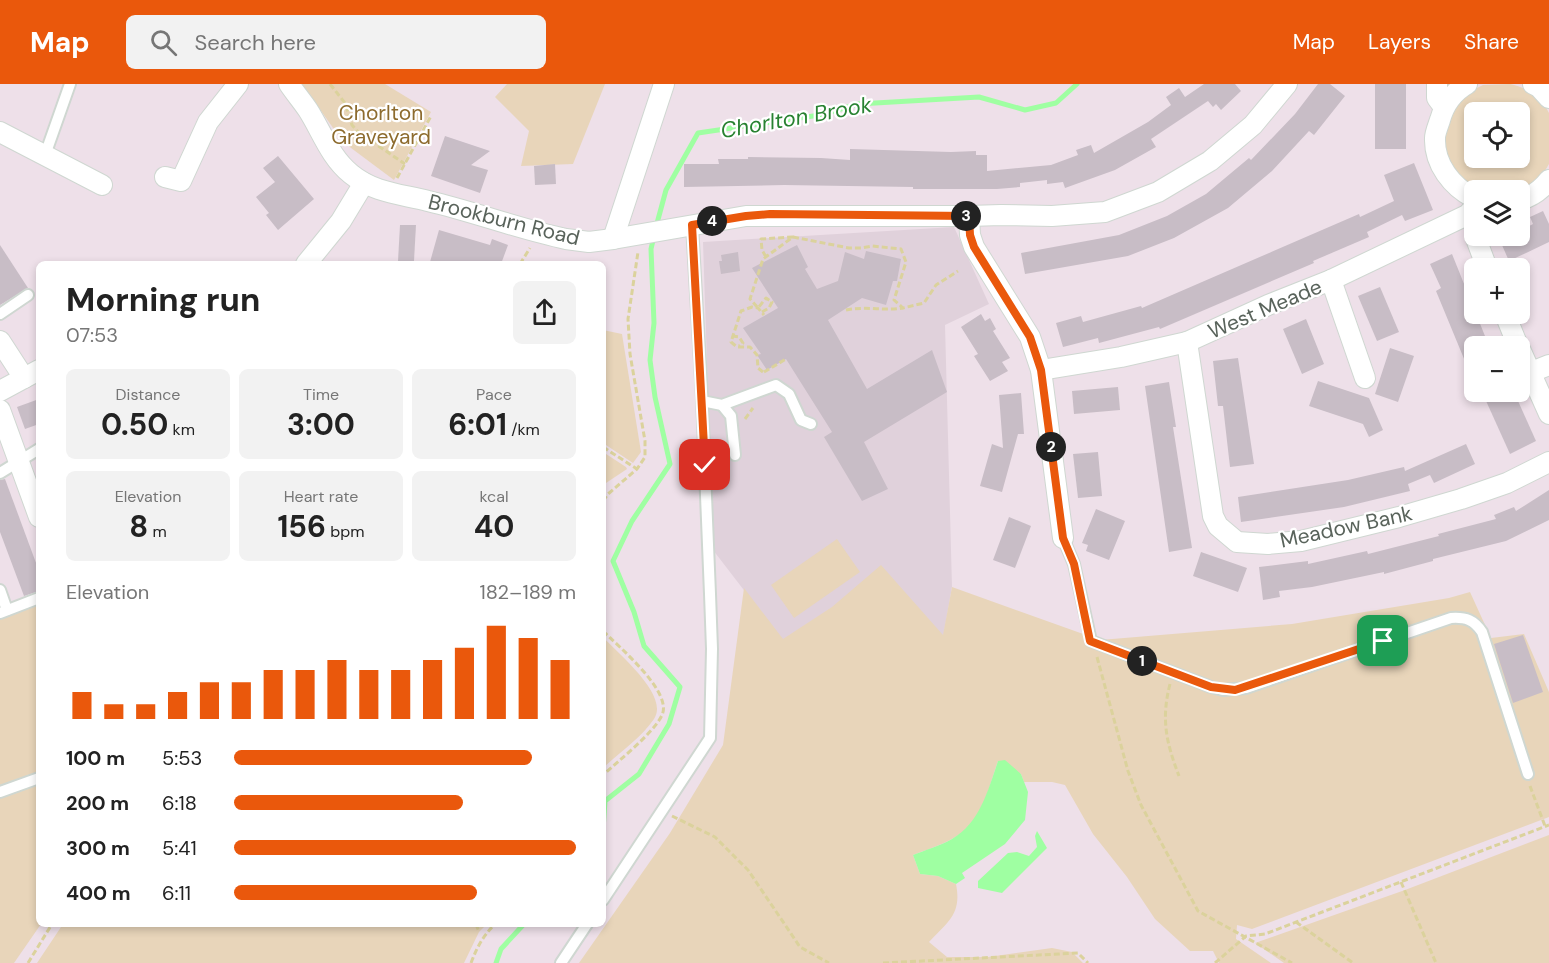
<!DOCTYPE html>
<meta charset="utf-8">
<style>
:root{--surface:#fff;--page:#f2f2f2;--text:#222;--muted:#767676;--accent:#ea580c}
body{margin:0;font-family:"DM Sans",sans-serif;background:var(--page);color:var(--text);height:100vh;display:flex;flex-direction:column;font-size:22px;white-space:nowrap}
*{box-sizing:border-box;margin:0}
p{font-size:20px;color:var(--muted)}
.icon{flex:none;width:33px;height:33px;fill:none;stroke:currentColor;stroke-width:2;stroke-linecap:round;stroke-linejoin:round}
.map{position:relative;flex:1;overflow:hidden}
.panel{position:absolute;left:36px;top:177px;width:570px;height:666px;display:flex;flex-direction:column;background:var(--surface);border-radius:9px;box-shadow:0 3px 9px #0003}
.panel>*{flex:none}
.tools{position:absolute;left:1464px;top:18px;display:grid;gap:12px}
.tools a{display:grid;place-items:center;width:66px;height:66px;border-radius:9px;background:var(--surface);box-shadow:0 3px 9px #0003;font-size:30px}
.pin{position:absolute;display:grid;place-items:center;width:51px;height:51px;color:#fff;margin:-26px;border-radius:12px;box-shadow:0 3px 9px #0006}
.km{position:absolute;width:30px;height:30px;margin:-15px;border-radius:50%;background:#222;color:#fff;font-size:16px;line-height:30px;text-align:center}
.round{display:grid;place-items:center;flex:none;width:63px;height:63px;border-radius:9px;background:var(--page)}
.summary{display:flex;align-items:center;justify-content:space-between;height:102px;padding:0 30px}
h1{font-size:33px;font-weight:700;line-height:45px}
.stats{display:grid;grid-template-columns:repeat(3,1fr);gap:9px;height:102px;padding:6px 30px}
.stats div{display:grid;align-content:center;border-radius:9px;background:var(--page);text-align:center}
.stats b{font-size:30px;font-weight:700}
.stats small{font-size:16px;font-weight:400}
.stats p{font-size:16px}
.chart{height:168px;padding:12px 30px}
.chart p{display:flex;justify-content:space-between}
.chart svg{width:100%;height:108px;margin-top:6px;stroke:var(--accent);stroke-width:6}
ul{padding:0 30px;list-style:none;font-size:20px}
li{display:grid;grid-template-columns:96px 72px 1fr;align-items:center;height:45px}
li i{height:15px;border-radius:8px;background:var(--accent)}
header{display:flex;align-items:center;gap:36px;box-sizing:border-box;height:84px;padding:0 30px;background:var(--accent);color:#fff}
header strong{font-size:28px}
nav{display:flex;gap:33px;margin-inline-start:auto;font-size:21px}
.search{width:420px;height:54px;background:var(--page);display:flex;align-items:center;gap:15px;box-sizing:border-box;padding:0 21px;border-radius:9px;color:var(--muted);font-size:22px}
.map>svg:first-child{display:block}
.education{fill:#e0d1db}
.green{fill:#e8d5ba;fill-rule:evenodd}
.water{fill:#9fffa2}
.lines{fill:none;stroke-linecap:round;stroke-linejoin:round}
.stream{stroke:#9fffa2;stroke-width:5}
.building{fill:#c8bdc6}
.service-casing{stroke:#cfd7d1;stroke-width:14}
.minor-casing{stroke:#cfd7d1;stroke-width:22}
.path{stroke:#dbd29c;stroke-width:3;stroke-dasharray:6 3;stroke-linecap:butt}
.service{stroke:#fff;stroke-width:10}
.minor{stroke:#fff;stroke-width:20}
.route-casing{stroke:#fff;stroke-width:12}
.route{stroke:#ea580c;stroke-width:8}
.labels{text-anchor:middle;stroke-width:4.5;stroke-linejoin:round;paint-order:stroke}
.park-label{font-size:21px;fill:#8d6b2e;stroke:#fff}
.street-label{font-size:21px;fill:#59635b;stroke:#fff}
.water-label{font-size:22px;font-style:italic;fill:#288231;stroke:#fff}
</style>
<header>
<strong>Map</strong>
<div class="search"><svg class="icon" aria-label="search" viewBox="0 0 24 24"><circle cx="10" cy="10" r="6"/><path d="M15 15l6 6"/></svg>Search here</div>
<nav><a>Map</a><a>Layers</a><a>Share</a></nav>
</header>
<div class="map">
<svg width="1549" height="879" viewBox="0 0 1549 879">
<rect width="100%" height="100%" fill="#eee0e9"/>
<polygon class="education" points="954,143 989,220 945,241 952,503 929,633 867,666 713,466 703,158"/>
<g class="green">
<polygon points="302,0 385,0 431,28 394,96 343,58"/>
<polygon points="507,0 605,0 573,80 521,82 529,47 495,13"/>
<path d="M1510,0c16,3 32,14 39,29v51l-6,10 -15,13 -9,3h-39l-8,-2 -15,-13 -10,-16 -4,-19 12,-35 12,-12 16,-8zM1474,28h46v46h-46z"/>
<polygon points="603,246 622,250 641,368 633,379 603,359"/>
<polygon points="603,368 626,383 627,385 603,401"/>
<polygon points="837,455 860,488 794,534 771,501"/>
<path d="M881,481l62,70 9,-48 148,53 192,-16 157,-26 21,-6 21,46 33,-4 25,58v125l-297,112 -15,-4 -1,14 35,24h-52l-6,-12h-23l-35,-32 -28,-42 -34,-43 -28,-49 -13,-3h-28l-3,-8 -23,-13c-8,22 -13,49 -30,66 -13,14 -37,21 -55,28l7,19 18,2 18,8c6,30 -8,38 -27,58l18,15h41l64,-9 20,4 11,11h-504l91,-130 53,-88 21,-157 39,51 49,-32z"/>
<polygon points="39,518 39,840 41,840 14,879 0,879 0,533"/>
<path d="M603,553c15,17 67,58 51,82 -13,19 -35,34 -51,49z"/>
<polygon points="1549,751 1549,879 1284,879 1255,859 1405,806"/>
<polygon points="63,840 487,840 479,848 464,879 37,879"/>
</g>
<g class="water">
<path d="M1005,676l16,14 7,18 -3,28 -20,24 -43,29 3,5 -9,6 -18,-8 -18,-2 -7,-19c12,-5 27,-9 39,-16 28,-16 36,-49 46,-78z"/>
<polygon points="1037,747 1047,764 1002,809 978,804 978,797 1008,769 1017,768 1029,772 1037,763 1035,752"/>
</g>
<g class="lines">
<g class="stream">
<polyline points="656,143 666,106 698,49 820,31 858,20 979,13 1025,26 1056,19 1077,0"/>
<polyline points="603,746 605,717 639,690 669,640 680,603 644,562 634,528 613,477 632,437 670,380 655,313 650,276 654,239 651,165 654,152"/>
<polyline points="496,879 501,865 524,840"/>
</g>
</g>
<g class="building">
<polygon points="1204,0 1235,0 1241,7 1221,26 1216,20 1213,23 1208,17 1151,55 1156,63 1115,86 1065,104 1063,98 1047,100 1047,96 1020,99 1020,103 997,105 913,105 913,103 784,101 684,103 684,80 719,80 718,75 748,75 748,73 821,74 850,76 850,65 951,68 976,67 976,71 987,71 987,87 1051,81 1078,71 1076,66 1091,61 1094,69 1148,38 1171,21 1166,13 1179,4 1185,13"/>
<polygon points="1318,0 1330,0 1345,12 1314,51 1309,47 1272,87 1228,124 1174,154 1128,172 1025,190 1021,169 1119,151 1167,132 1206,110 1249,74 1251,76 1295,30"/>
<rect x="1375" y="0" width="31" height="65"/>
<polygon points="445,52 490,67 471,81 488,86 480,109 431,92"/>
<polygon points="278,72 314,115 278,146 266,131 269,129 256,113 275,98 263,84"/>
<polygon points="1414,79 1433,126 1405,137 1402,131 1367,148 1369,153 1313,177 1314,179 1160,245 1159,243 1099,259 1098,254 1063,263 1056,239 1081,232 1083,238 1141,222 1142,224 1359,130 1360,133 1394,117 1384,91"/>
<polygon points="555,80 556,100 535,101 534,82"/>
<polygon points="1543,127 1549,140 1549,158 1509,177 1498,152 1520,152 1520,147 1533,140 1530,133"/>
<polygon points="400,141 416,141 414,177 398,177"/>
<polygon points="439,146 490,161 492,155 508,161 501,180 435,180 435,178 430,178"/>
<polygon points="0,161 28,204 0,221"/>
<polygon points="797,161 808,183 805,185 817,205 838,197 845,168 864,175 866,167 901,175 897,197 893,197 886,221 862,214 828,236 867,305 932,266 947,308 864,358 888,405 862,417 824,353 832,348 786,275 767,286 757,271 761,270 743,244 778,224 752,184"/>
<polygon points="738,168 740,187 721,190 719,177 722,177 721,171"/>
<polygon points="1452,170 1489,262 1474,262 1474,299 1436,207 1441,204 1430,180"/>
<polygon points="1380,203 1399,248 1377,257 1358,212"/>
<polygon points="981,230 985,237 990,234 996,245 993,247 1010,274 1002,278 1008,287 990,297 974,272 978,270 961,243"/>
<polygon points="1306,235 1324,280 1302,290 1283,245"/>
<polygon points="1390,264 1414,272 1398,318 1375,310"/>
<polygon points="1238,274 1254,380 1230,383 1223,322 1218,322 1213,277"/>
<polygon points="1318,297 1369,314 1383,346 1369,353 1363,340 1309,322"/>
<polygon points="1169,298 1176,343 1173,343 1192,464 1169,468 1145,302"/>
<polygon points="1118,303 1120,326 1074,330 1072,307"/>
<polygon points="1482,308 1514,308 1536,357 1510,370"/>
<polygon points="1021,309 1024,350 1018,350 1002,408 980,402 992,360 1003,364 999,311"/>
<polygon points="39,315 39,340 25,345 17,323"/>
<polygon points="1466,360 1475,380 1434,399 1430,391 1408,400 1410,407 1344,423 1241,438 1238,413 1348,396 1404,383 1405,387"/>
<polygon points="1098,368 1102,412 1078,414 1073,370"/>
<polygon points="5,395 39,487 39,507 24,512 0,448 0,396"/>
<polygon points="1549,406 1549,436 1506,457 1433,475 1433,477 1384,490 1384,488 1312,503 1279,507 1280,513 1263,516 1259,483 1308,477 1308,480 1367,467 1368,470 1439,452 1438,450 1496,435 1494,431 1514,423 1516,427"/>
<polygon points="1096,425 1125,437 1109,476 1086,467 1088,461 1082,459"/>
<polygon points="1009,433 1031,442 1015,484 993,476"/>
<polygon points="1201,468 1247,484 1238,508 1193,492"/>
<polygon points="1523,551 1543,608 1513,619 1494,560"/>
</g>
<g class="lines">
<defs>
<g id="service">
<polyline points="45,71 70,0"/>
<polyline points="0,230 28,211"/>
<polyline points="702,317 722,321 776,301 789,310 801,336 811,340"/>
<polyline points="722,321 731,332 735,371"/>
<polyline points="0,389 39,365"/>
<path d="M1063,454l11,26 17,77 120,46 12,3 23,-2 205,-70c15,-1 23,2 31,14l46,142"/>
<polyline points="0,506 7,526"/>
<polyline points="0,529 39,514"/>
<polyline points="0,708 39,694"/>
<polyline points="603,816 710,654 712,565 710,510 702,313 692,141"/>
<polyline points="561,879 587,840"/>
</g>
<g id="minor">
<path d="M289,0c6,9 13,17 19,26 14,22 22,47 43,64 23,19 50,20 77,27 47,11 91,28 138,38l23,3 24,-3 133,-23h223l1,19 4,12 56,90 11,33 22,168"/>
<polyline points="1437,0 1437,14 1443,22"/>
<path d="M1467,0c-14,8 -23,21 -27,36 -2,6 -5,13 -5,18 -1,26 17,49 39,60"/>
<polyline points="1533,0 1539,3 1549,14"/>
<polyline points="0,48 102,101"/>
<polyline points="165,93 181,97 208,38 238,0"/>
<path d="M1520,116c11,-3 22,-11 29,-20"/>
<polyline points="969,132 1001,131 1052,132 1105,128 1158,108 1210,77 1253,41 1287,0"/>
<polyline points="1475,152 1487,184"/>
<polyline points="613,155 664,0"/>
<polyline points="306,180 341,137 364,99"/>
<polyline points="1331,196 1365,294"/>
<polyline points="1505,230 1518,262"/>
<polyline points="0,257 24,294"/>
<polyline points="1187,258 1213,432 1218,442 1237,458 1268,460 1301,457 1399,433 1461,415 1507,399 1549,378"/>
<polyline points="1520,265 1549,330"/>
<polyline points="1041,286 1121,273 1187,258 1268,221 1331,196 1467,131 1474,124"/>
<polyline points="1529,289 1549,281"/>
<polyline points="0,307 39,286"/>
<polyline points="0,326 39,433"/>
</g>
</defs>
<use href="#service" class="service-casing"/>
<use href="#minor" class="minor-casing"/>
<g class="path">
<polyline points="330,0 345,19 352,41 358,48 405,80"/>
<polyline points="397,94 431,32"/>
<polyline points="793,153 849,164 861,164 872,162 901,165 906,178 894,216 903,224 924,219 936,201 958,187"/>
<polyline points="520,180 530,164"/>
<path d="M846,226c19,-4 38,1 57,-2"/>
<polyline points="762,228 769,224 772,218 766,214 758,224 750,215 763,175 793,153 761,155 762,166 766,173"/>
<polyline points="732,252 739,253 743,259 739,262"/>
<polyline points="763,288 758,284 757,271 750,263 737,263 731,258 741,227 752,223 758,224 764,231"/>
<polyline points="764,288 786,275"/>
<polyline points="745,335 753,324"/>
<polyline points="603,363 637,385"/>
<polyline points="603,417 608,410 637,385 645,373 645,357 630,270 628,235 638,168"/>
<path d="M603,547c16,16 70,61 59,84 -8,18 -44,46 -59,60"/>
<polyline points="1097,573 1128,687 1141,721 1198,827 1292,879"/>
<path d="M1170,600c-9,35 -4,58 9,92"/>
<polyline points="1530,702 1545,742"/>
<polyline points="672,732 715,753 748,786 800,863 829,879"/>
<polyline points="1401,798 1436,879"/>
<polyline points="1296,838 1353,879"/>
<polyline points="476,840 479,848"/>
<polyline points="28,879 52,840"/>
<path d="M471,879c6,-16 12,-27 24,-39"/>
<polyline points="883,879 1078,869 1088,879"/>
<polyline points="1215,879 1246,852 1265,850 1549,741"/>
</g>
<use href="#service" class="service"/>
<use href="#minor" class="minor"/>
</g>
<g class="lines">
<defs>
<polyline id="route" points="705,381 692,141 746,132 770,130 969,132 970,151 974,163 1030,253 1041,286 1063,454 1074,480 1090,557 1211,603 1235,606 1383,557"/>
</defs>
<use href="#route" class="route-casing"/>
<use href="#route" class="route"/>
</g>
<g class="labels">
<g class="park-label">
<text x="381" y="36">Chorlton<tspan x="381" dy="24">Graveyard</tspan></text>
</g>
<g class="street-label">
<text transform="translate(504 136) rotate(14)" y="7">Brookburn Road</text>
<text transform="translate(1265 225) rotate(-23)" y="7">West Meade</text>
<text transform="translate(1346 443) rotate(-12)" y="7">Meadow Bank</text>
</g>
<g class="water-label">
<text transform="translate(796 33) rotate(-10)" y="8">Chorlton Brook</text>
</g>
</g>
</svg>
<div class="tools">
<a><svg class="icon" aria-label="locate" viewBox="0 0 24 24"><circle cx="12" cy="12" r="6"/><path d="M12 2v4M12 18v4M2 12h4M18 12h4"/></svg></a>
<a><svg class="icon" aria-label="layers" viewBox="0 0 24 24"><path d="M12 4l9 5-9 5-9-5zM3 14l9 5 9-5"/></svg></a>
<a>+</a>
<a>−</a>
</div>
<div class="pin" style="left:1383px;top:557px;background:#1e9e55"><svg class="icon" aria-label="arrive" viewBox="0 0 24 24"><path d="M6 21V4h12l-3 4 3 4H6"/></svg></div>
<div class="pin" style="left:705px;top:381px;background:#d93025"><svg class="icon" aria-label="check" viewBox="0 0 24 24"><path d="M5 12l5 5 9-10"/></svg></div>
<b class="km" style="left:1142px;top:577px">1</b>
<b class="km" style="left:1051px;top:363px">2</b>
<b class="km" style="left:966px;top:132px">3</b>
<b class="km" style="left:712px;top:137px">4</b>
<section class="panel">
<div class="summary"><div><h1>Morning run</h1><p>07:53</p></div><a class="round"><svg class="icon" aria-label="share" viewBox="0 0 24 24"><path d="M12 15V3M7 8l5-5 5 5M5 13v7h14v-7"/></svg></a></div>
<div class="stats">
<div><p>Distance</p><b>0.50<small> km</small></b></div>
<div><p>Time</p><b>3:00</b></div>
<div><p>Pace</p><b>6:01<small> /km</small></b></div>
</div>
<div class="stats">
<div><p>Elevation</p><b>8<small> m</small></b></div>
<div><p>Heart rate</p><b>156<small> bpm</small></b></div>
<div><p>kcal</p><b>40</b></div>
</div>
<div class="chart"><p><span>Elevation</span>182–189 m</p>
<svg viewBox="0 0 160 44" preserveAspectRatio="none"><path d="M5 44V33M15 44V38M25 44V38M35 44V33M45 44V29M55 44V29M65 44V24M75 44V24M85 44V20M95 44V24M105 44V24M115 44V20M125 44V15M135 44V6M145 44V11M155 44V20"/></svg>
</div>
<ul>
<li><b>100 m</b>5:53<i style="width:87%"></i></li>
<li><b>200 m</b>6:18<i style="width:67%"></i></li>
<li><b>300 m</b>5:41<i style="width:100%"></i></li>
<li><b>400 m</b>6:11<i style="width:71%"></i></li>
</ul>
</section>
</div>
